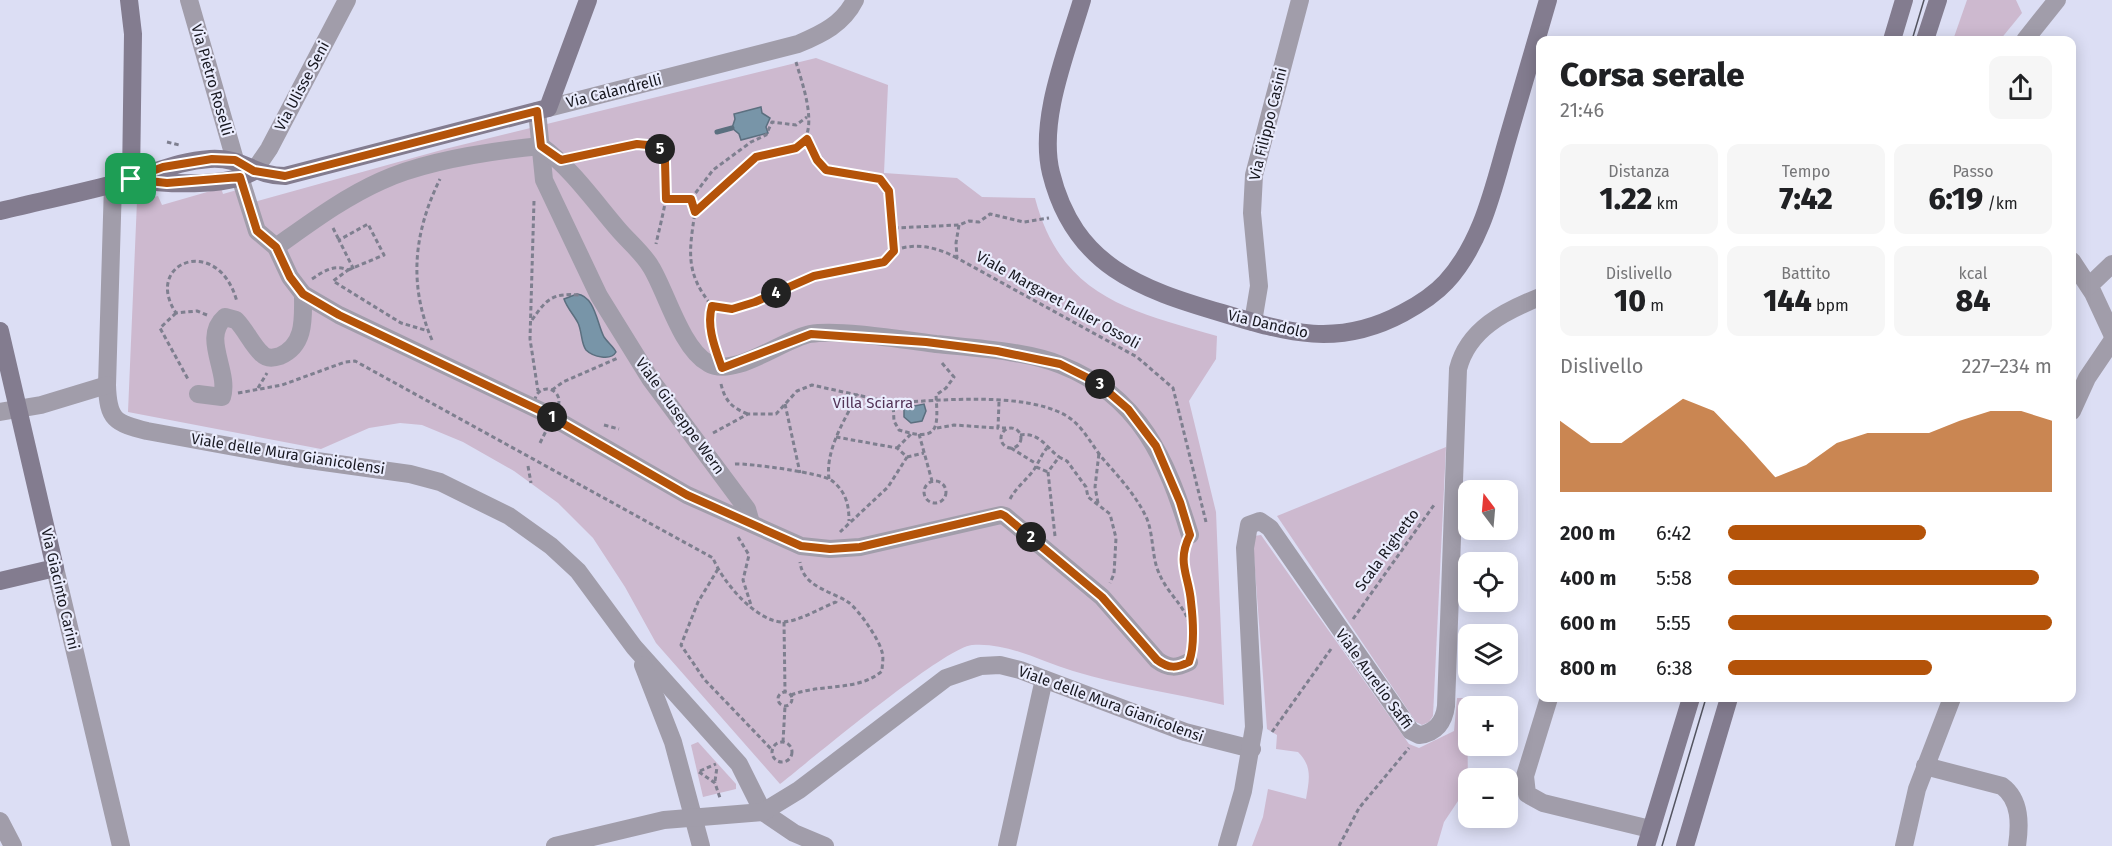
<!DOCTYPE html>
<html lang="it">
<meta charset="utf-8">
<style>
:root{--surface:#fff;--page:#f6f6f6;--text:#202124;--muted:#757577;--accent:#b45309}
body{margin:0;font-family:"Fira Sans",sans-serif;background:var(--page);color:var(--text);height:100vh;display:flex;flex-direction:column;font-size:22px;white-space:nowrap}
*{box-sizing:border-box;margin:0}
p{font-size:20px;color:var(--muted)}
.icon{flex:none;width:33px;height:33px;fill:none;stroke:currentColor;stroke-width:2;stroke-linecap:round;stroke-linejoin:round}
.map{position:relative;flex:1;overflow:hidden}
.panel{position:absolute;left:1536px;top:36px;width:540px;height:666px;display:flex;flex-direction:column;background:var(--surface);border-radius:12px;box-shadow:0 3px 15px #0003}
.panel>*{flex:none}
.needle{width:39px;rotate:344deg}
.controls{position:absolute;left:1458px;top:480px;display:grid;gap:12px}
.controls a{display:grid;place-items:center;width:60px;height:60px;border-radius:12px;background:var(--surface);box-shadow:0 3px 15px #0003;font-size:30px}
.pin{position:absolute;display:grid;place-items:center;width:51px;height:51px;color:#fff;margin:-26px;border-radius:12px;box-shadow:0 3px 9px #0006}
.km{position:absolute;width:30px;height:30px;margin:-15px;border-radius:50%;background:#222;color:#fff;font-size:16px;line-height:30px;text-align:center}
.round{display:grid;place-items:center;flex:none;width:63px;height:63px;border-radius:12px;background:var(--page)}
.overview{display:flex;align-items:center;justify-content:space-between;height:102px;padding:0 24px}
h1{font-size:33px;font-weight:800;line-height:45px}
.metrics{display:grid;grid-template-columns:repeat(3,1fr);gap:9px;height:102px;padding:6px 24px}
.metrics div{display:grid;align-content:center;border-radius:12px;background:var(--page);text-align:center}
.metrics b{font-size:30px;font-weight:800}
.metrics small{font-size:16px;font-weight:400}
.metrics p{font-size:16px}
.chart{height:168px;padding:12px 24px}
.chart p{display:flex;justify-content:space-between}
.chart svg{width:100%;height:108px;margin-top:6px;fill:var(--accent);opacity:.7}
ul{padding:0 24px;list-style:none;font-size:20px}
li{display:grid;grid-template-columns:96px 72px 1fr;align-items:center;height:45px}
li i{height:15px;border-radius:8px;background:var(--accent)}
.map>svg:first-child{display:block}
.green{fill:#cdb9cf}
.water{fill:#7895a8;stroke:#5b6f7f;stroke-width:1.5}
.lines{fill:none;stroke-linecap:round;stroke-linejoin:round}
.stream{stroke:#5b6f7f;stroke-width:5}
.path{stroke:#7e7f8f;stroke-width:3;stroke-dasharray:4.5 3;stroke-linecap:butt}
.street{stroke:#a19daa;stroke-width:18}
.secondary{stroke:#837c8f;stroke-width:18}
.tram{stroke:#535460;stroke-width:1.5}
.route-casing{stroke:#fff;stroke-width:12}
.route{stroke:#b45309;stroke-width:8}
.labels{text-anchor:middle;stroke-width:4.5;stroke-linejoin:round;paint-order:stroke}
.street-label{font-size:15px;fill:#17171f;stroke:#eaecfd}
.park-label{font-size:15px;fill:#533357;stroke:#eaecfd}
</style>
<div class="map">
<svg width="2112" height="846" viewBox="0 0 2112 846">
<rect width="100%" height="100%" fill="#dcdef4"/>
<g class="green">
<polygon points="1967,0 2016,0 2022,13 2000,40 1953,40"/>
<path d="M816,58l72,27 -4,88 73,5 25,19 53,1c26,99 95,113 182,138l-1,23 -27,42 27,111 8,193c-50,-12 -102,-19 -151,-34 -33,-10 -66,-29 -101,-26 -29,3 -161,115 -192,139l-124,-141 -31,-56 -32,-49 -35,-35 -44,-32 -51,-29 -41,-17 -22,-2 -31,5 -48,21 -193,-37 9,-211 21,-5 4,9 59,-17 2,6 14,-4 6,15 202,-56z"/>
<polygon points="1446,447 1433,716 1429,722 1422,725 1416,722 1277,516"/>
<path d="M1261,535l148,209 10,4 35,-17 3,-33h10l1,88 -24,36 -7,24h-185l11,-29 5,-28 38,10c3,-19 7,-32 -8,-47l-22,-3 1,-14 -10,-6 -14,-185 1,-8z"/>
<polygon points="698,742 736,784 736,789 703,797 691,745"/>
</g>
<g class="water">
<polygon points="761,107 762,113 770,118 766,127 768,133 741,140 739,134 732,128 735,119 734,114"/>
<path d="M577,294c18,2 20,30 27,43 4,6 9,9 12,15 -5,9 -23,5 -30,-2 -5,-6 -4,-19 -8,-27 -4,-8 -11,-15 -14,-24z"/>
<polygon points="924,404 926,411 922,421 911,423 904,417 904,408"/>
</g>
<g class="lines">
<polyline class="stream" points="717,132 732,128"/>
<g class="path">
<path d="M796,62c6,21 25,71 1,85 -12,6 -28,3 -40,10 -23,13 -43,37 -62,55 -6,40 -10,61 17,94 41,6 66,-19 103,-31 21,-6 48,-4 68,-13 5,-3 7,-10 13,-12 20,-8 43,-2 61,8"/>
<path d="M807,139l10,21 9,10 54,9c17,16 14,50 14,72"/>
<polyline points="167,142 179,145"/>
<path d="M579,157l58,-13 21,2c19,26 4,69 -2,98"/>
<polyline points="666,199 691,199 695,212"/>
<polyline points="691,199 713,170 751,142 766,135 772,122 796,125 807,117"/>
<polyline points="534,201 530,339 538,391"/>
<polyline points="959,225 956,243 957,258 1137,357 1173,388 1206,522"/>
<polyline points="333,228 339,240"/>
<polyline points="894,228 959,225 969,221 979,222 990,214 1024,222 1049,218"/>
<polyline points="348,270 384,255 368,224 339,240 354,270"/>
<path d="M312,279c12,-8 22,-15 36,-9l-15,11 68,42 27,8"/>
<polyline points="712,306 709,316 715,346"/>
<polyline points="176,313 160,328 189,381"/>
<path d="M207,315l-10,-4 -21,2c-34,-51 43,-80 61,-11"/>
<path d="M532,320c15,-22 21,-27 48,-25"/>
<path d="M432,340c-24,-56 -18,-108 8,-161"/>
<path d="M942,363l12,14 -8,11 -10,7c2,32 4,48 -37,35l-5,-9 -1,-18c47,-3 131,-11 172,12 18,10 26,30 39,45 15,17 34,38 43,59 6,15 5,34 10,49 11,32 36,38 35,77"/>
<path d="M721,384c4,17 11,24 27,30"/>
<polyline points="258,388 267,373"/>
<circle cx="547" cy="401" r="12"/>
<polyline points="552,390 563,382 618,358"/>
<path d="M238,393l44,-8 63,-23 10,-1 358,197c9,23 43,64 70,64 17,-1 37,-14 53,-20l1,-3"/>
<polyline points="999,402 998,428 1006,428"/>
<polyline points="785,404 800,473"/>
<polyline points="604,425 619,429"/>
<polyline points="937,428 954,425 998,428"/>
<circle cx="1011" cy="438" r="10"/>
<polyline points="713,433 748,414 776,414 797,391 812,385 893,403"/>
<polyline points="919,434 932,481"/>
<path d="M1020,435c19,-3 26,12 39,22"/>
<polyline points="836,437 897,448 907,457 888,487 840,532"/>
<polyline points="540,443 546,431"/>
<polyline points="897,448 911,434"/>
<polyline points="1011,448 1035,463"/>
<polyline points="907,457 924,453"/>
<path d="M735,464c13,-1 86,9 96,16 15,11 18,25 18,41"/>
<polyline points="528,466 531,483"/>
<polyline points="1036,467 1048,472"/>
<path d="M829,479c-4,-29 16,-60 29,-85"/>
<circle cx="935" cy="492" r="11"/>
<path d="M1010,499c7,-13 18,-20 25,-31 4,-6 6,-13 12,-20"/>
<polyline points="1098,503 1095,487 1099,453"/>
<polyline points="1055,536 1048,472 1059,457 1067,461 1086,487 1088,497 1110,514 1116,538 1114,574 1110,583"/>
<polyline points="738,537 749,555 743,580 751,605"/>
<path d="M1183,550c-1,24 9,46 8,70"/>
<polyline points="718,569 698,602 681,645 704,679 773,751"/>
<polyline points="1353,619 1434,505"/>
<polyline points="784,622 785,692"/>
<circle cx="785" cy="699" r="7"/>
<path d="M791,695c31,-12 67,-3 91,-24 0,-6 2,-13 0,-19 -3,-13 -23,-42 -34,-50 -17,-11 -45,-15 -48,-40"/>
<polyline points="1272,732 1331,649"/>
<polyline points="783,742 785,706"/>
<circle cx="782" cy="752" r="10"/>
<polyline points="700,771 716,764"/>
<polyline points="699,772 715,783 720,798"/>
<polyline points="715,781 717,767"/>
<polyline points="1339,846 1359,808 1409,748"/>
</g>
<g class="street">
<polyline points="189,0 235,160"/>
<polyline points="2025,40 2057,0"/>
<path d="M548,108l250,-64c24,-10 45,-20 57,-44"/>
<polyline points="537,111 544,180 599,296 651,380 747,509 751,523"/>
<polyline points="254,171 269,149 347,0"/>
<path d="M240,177l17,54 19,16 14,30 13,17 36,21 204,97 144,83 114,51 29,3 30,-2 141,-32 4,1 97,81 55,63c12,9 20,8 32,2"/>
<path d="M113,184l-6,201c1,35 8,38 40,46l148,27 115,16 30,8 69,34 42,30 27,25 56,76 105,117 24,48"/>
<path d="M276,247c34,-24 67,-49 105,-66 46,-21 110,-30 160,-35 30,22 53,55 77,83 10,12 25,24 33,38 15,24 30,81 57,96 26,16 75,-24 102,-29 29,-5 95,6 126,10 38,4 91,7 125,21 79,31 106,95 129,170"/>
<polyline points="2072,261 2093,293 2112,334"/>
<polyline points="2089,286 2112,264"/>
<polyline points="1253,322 1259,286 1252,213 1254,175 1300,0"/>
<path d="M198,394l24,3c8,-26 -21,-59 3,-80l11,3c10,10 16,25 26,34 5,5 12,4 18,2 26,-11 23,-39 23,-62"/>
<polyline points="2072,411 2087,378 2112,341"/>
<polyline points="0,412 41,405 107,385"/>
<polyline points="55,568 121,846"/>
<polyline points="643,665 673,742 701,846"/>
<polyline points="1549,698 1525,776 1527,794 1543,803 1650,829"/>
<path d="M1925,766l77,20c19,14 18,39 15,60"/>
<polyline points="763,812 794,833 825,846"/>
<polyline points="0,821 13,846"/>
<polyline points="555,846 664,820 763,812 799,790 946,678 981,666 1000,665 1020,670 1185,732 1252,749"/>
<polyline points="1007,846 1044,679"/>
<path d="M1227,846l16,-55 11,-64 -9,-179 4,-23 11,-4 10,7 141,203 8,4c17,-2 25,-13 27,-29l12,-337c10,-40 47,-58 82,-72"/>
<polyline points="1904,846 1917,789 1952,698"/>
</g>
<g class="secondary">
<polyline points="129,0 133,34 131,179"/>
<path d="M1082,0c-15,51 -44,120 -31,173 23,93 89,116 171,140 66,20 116,35 181,0 15,-8 31,-18 43,-31 37,-40 48,-97 63,-148 13,-45 26,-89 39,-134"/>
<polyline points="1892,40 1904,0"/>
<polyline points="1925,40 1938,0"/>
<path d="M132,179c30,5 95,9 122,-8"/>
<path d="M0,211c40,-10 81,-18 121,-29 32,-8 56,-21 89,-23 33,-2 44,17 75,17l263,-68 40,-108"/>
<polyline points="0,331 55,568 0,581"/>
<polyline points="1646,846 1691,698"/>
<polyline points="1685,846 1729,698"/>
</g>
<g class="tram">
<polyline points="1912,40 1924,0"/>
<polyline points="1662,846 1706,698"/>
</g>
</g>
<g class="lines">
<defs>
<path id="route" d="M537,111l4,35 20,14 76,-16 21,2 7,15 1,38h25l4,13 61,-55 40,-9 11,-9 10,21 9,10 54,9 9,12 5,60 -10,11 -70,14 -59,26 -23,7 -20,-3c-6,20 3,42 10,62l89,-34 115,8 71,9 63,13 38,19 30,26 28,37 24,56 10,33c-14,28 -1,40 1,67 2,17 4,44 -2,60 -12,6 -20,7 -32,-2l-55,-63 -97,-81 -4,-2 -141,33 -30,2 -29,-3 -114,-51 -144,-83 -204,-97 -36,-21 -13,-17 -14,-30 -19,-16 -17,-54 -73,6 -36,-4 32,-12 49,-8 23,1 19,11 31,5z"/>
</defs>
<use href="#route" class="route-casing"/>
<use href="#route" class="route"/>
</g>
<g class="labels">
<g class="street-label">
<text transform="translate(212 80) rotate(74)" y="5">Via Pietro Roselli</text>
<text transform="translate(302 86) rotate(-62)" y="5">Via Ulisse Seni</text>
<text transform="translate(614 91) rotate(-14)" y="5">Via Calandrelli</text>
<text transform="translate(1268 124) rotate(-76)" y="5">Via Filippo Casini</text>
<text transform="translate(1058 300) rotate(29)" y="5">Viale Margaret Fuller Ossoli</text>
<text transform="translate(1268 324) rotate(13)" y="5">Via Dandolo</text>
<text transform="translate(680 416) rotate(54)" y="5">Viale Giuseppe Wern</text>
<text transform="translate(288 454) rotate(9)" y="5">Viale delle Mura Gianicolensi</text>
<text transform="translate(1387 550) rotate(-54)" y="5">Scala Righetto</text>
<text transform="translate(60 589) rotate(77)" y="5">Via Giacinto Carini</text>
<text transform="translate(1374 679) rotate(54)" y="5">Viale Aurelio Saffi</text>
<text transform="translate(1111 704) rotate(20)" y="5">Viale delle Mura Gianicolensi</text>
</g>
<g class="park-label">
<text x="873" y="408">Villa Sciarra</text>
</g>
</g>
</svg>
<div class="controls">
<a><svg class="needle" viewBox="-14 -14 28 28"><path d="M0-13l5 13h-10z" fill="#e53935"/><path d="M0 13l5-13h-10z" fill="#757577"/></svg></a>
<a><svg class="icon" aria-label="locate" viewBox="0 0 24 24"><circle cx="12" cy="12" r="6"/><path d="M12 2v4M12 18v4M2 12h4M18 12h4"/></svg></a>
<a><svg class="icon" aria-label="layers" viewBox="0 0 24 24"><path d="M12 4l9 5-9 5-9-5zM3 14l9 5 9-5"/></svg></a>
<a>+</a>
<a>−</a>
</div>
<div class="pin" style="left:131px;top:179px;background:#1e9e55"><svg class="icon" aria-label="arrive" viewBox="0 0 24 24"><path d="M6 21V4h12l-3 4 3 4H6"/></svg></div>
<b class="km" style="left:552px;top:417px">1</b>
<b class="km" style="left:1031px;top:537px">2</b>
<b class="km" style="left:1100px;top:384px">3</b>
<b class="km" style="left:776px;top:293px">4</b>
<b class="km" style="left:660px;top:149px">5</b>
<section class="panel">
<div class="overview"><div><h1>Corsa serale</h1><p>21:46</p></div><a class="round"><svg class="icon" aria-label="share" viewBox="0 0 24 24"><path d="M12 15V3M7 8l5-5 5 5M5 13v7h14v-7"/></svg></a></div>
<div class="metrics">
<div><p>Distanza</p><b>1.22<small> km</small></b></div>
<div><p>Tempo</p><b>7:42</b></div>
<div><p>Passo</p><b>6:19<small> /km</small></b></div>
</div>
<div class="metrics">
<div><p>Dislivello</p><b>10<small> m</small></b></div>
<div><p>Battito</p><b>144<small> bpm</small></b></div>
<div><p>kcal</p><b>84</b></div>
</div>
<div class="chart"><p><span>Dislivello</span>227–234 m</p>
<svg viewBox="0 0 160 44" preserveAspectRatio="none"><path d="M0 44V15L10 24L20 24L30 15L40 6L50 11L60 24L70 38L80 33L90 24L100 20L110 20L120 20L130 15L140 11L150 11L160 15V44z"/></svg>
</div>
<ul>
<li><b>200 m</b>6:42<i style="width:61%"></i></li>
<li><b>400 m</b>5:58<i style="width:96%"></i></li>
<li><b>600 m</b>5:55<i style="width:100%"></i></li>
<li><b>800 m</b>6:38<i style="width:63%"></i></li>
</ul>
</section>
</div>
